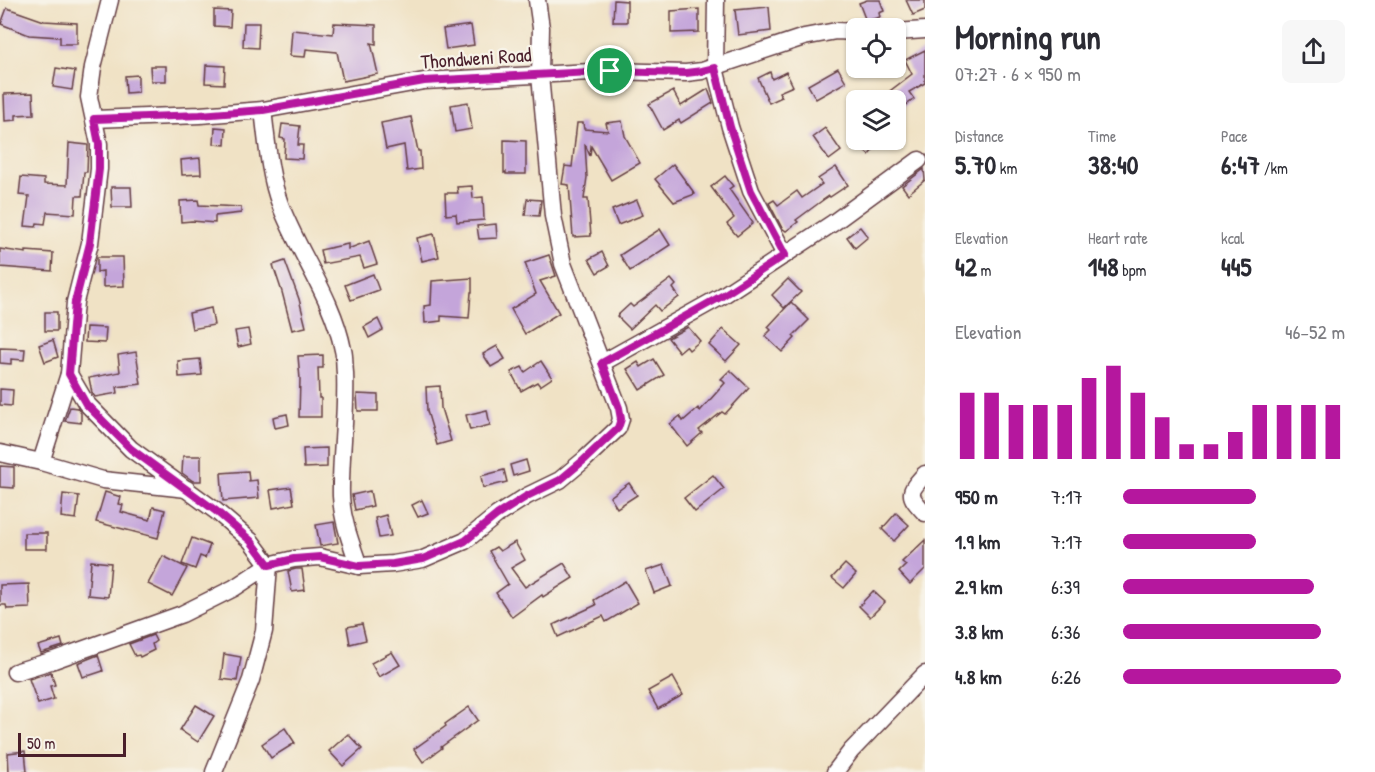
<!DOCTYPE html>
<meta charset="utf-8">
<style>
:root{--surface:#fff;--page:#f7f7f7;--text:#2b2b33;--muted:#7c7c81;--accent:#b5179e}
body{margin:0;font-family:"Patrick Hand",sans-serif;background:var(--page);color:var(--text);height:100vh;display:flex;flex-direction:column;font-size:22px;white-space:nowrap}
*{box-sizing:border-box;margin:0}
p{font-size:20px;color:var(--muted)}
.icon{flex:none;width:33px;height:33px;fill:none;stroke:currentColor;stroke-width:2;stroke-linecap:round;stroke-linejoin:round}
.map{position:relative;flex:1;overflow:hidden}
.panel{display:flex;flex-direction:column;background:var(--surface);width:450px}
.panel>*{flex:none}
.buttons{position:absolute;left:846px;top:18px;display:grid;gap:12px}
.buttons a{display:grid;place-items:center;width:60px;height:60px;border-radius:9px;background:var(--surface);box-shadow:0 2px 4px #0004;font-size:30px}
.scale{position:absolute;left:18px;bottom:15px;width:108px;box-sizing:border-box;padding-left:6px;border:3px solid #4a1f2b;border-top:0;font-size:16px;line-height:21px;white-space:nowrap;color:#4a1f2b;-webkit-text-stroke:4px #f7f3e8;paint-order:stroke}
.pin{position:absolute;display:grid;place-items:center;width:51px;height:51px;color:#fff;margin:-26px;border:3px solid #fff;border-radius:50%;box-shadow:0 2px 6px #0007}
.round{display:grid;place-items:center;flex:none;width:63px;height:63px;border-radius:9px;background:var(--page)}
.headline{display:flex;align-items:center;justify-content:space-between;height:102px;padding:0 30px}
h1{font-size:33px;font-weight:700;line-height:45px}
.figures{display:grid;grid-template-columns:repeat(3,1fr);gap:9px;height:102px;padding:6px 30px}
.figures div{display:grid;align-content:center}
.figures b{font-size:26px;font-weight:700}
.figures small{font-size:16px;font-weight:400}
.figures p{font-size:16px}
.chart{height:168px;padding:12px 30px}
.chart p{display:flex;justify-content:space-between}
.chart svg{width:100%;height:108px;margin-top:6px;stroke:var(--accent);stroke-width:6}
ul{padding:0 30px;list-style:none;font-size:20px}
li{display:grid;grid-template-columns:96px 72px 1fr;align-items:center;height:45px}
li i{height:15px;border-radius:8px;background:var(--accent)}
main{display:flex;flex:1;min-height:0}
.map>svg:first-child{display:block}
.building{fill:#c4a5da}
.lines{fill:none;stroke-linecap:round;stroke-linejoin:round}
.minor-casing{stroke:#633c42;stroke-width:19}
.minor{stroke:#fff;stroke-width:16}
.route-casing{stroke:#fff;stroke-width:12}
.route{stroke:#b5179e;stroke-width:8}
.labels{text-anchor:middle;stroke-width:4.5;stroke-linejoin:round;paint-order:stroke}
.street-label{font-size:20px;fill:#4a1f2b;stroke:#f7f3e8}
</style>
<main>
<div class="map">
<svg width="925" height="772" viewBox="0 0 925 772">
<rect width="100%" height="100%" fill="#f7f3e8"/>
<filter id="ink" filterUnits="userSpaceOnUse"><feTurbulence type="fractalNoise" baseFrequency=".0167" numOctaves="2"/><feDisplacementMap in="SourceGraphic" scale="12" xChannelSelector="R" yChannelSelector="G"/><feConvolveMatrix kernelMatrix="1 2 1 2 8 2 1 2 1" color-interpolation-filters="sRGB"/></filter>
<filter id="wash" filterUnits="userSpaceOnUse"><feTurbulence type="fractalNoise" baseFrequency=".008" numOctaves="4" result="noise"/><feDisplacementMap in="SourceGraphic" scale="24" xChannelSelector="R" yChannelSelector="G"/><feGaussianBlur stdDeviation="1.35" result="paint"/><feColorMatrix in="noise" values="0 0 0 0 0 0 0 0 0 0 0 0 0 0 0 0 0 1.4 0 .05"/><feComposite in="paint" operator="in"/></filter>
<g filter="url(#wash)">
<rect width="100%" height="100%" fill="#f0e2c5"/>
<g id="blocks">
<g class="building">
<polygon points="614,0 627,1 627,22 613,22"/>
<polygon points="867,0 880,0 884,11 879,13 880,17 866,21 859,3"/>
<polygon points="906,0 925,0 925,10 913,15"/>
<polygon points="769,7 771,31 738,35 735,10"/>
<polygon points="7,8 44,21 77,23 77,44 60,44 60,37 29,35 1,24"/>
<polygon points="699,9 699,32 671,33 671,11"/>
<polygon points="214,10 231,11 230,27 214,26"/>
<polygon points="244,23 259,23 258,48 243,47"/>
<polygon points="334,23 376,25 376,44 371,43 378,74 343,81 337,52 306,49 305,57 290,56 292,30 333,34"/>
<polygon points="471,25 474,45 446,49 443,29"/>
<polygon points="925,50 925,83 909,92 914,99 896,113 896,100 878,100 912,74 905,60"/>
<polygon points="206,65 225,66 224,84 205,83"/>
<polygon points="150,66 166,66 166,81 151,81"/>
<polygon points="56,68 75,71 72,90 53,87"/>
<polygon points="838,68 846,82 816,99 808,85"/>
<polygon points="770,72 772,79 786,72 793,86 779,92 782,97 769,103 758,78"/>
<polygon points="138,75 138,92 126,93 125,76"/>
<polygon points="708,89 713,103 681,123 679,120 663,130 649,104 673,91 681,106"/>
<polygon points="33,93 34,114 16,115 16,120 5,121 4,94"/>
<polygon points="468,102 472,129 455,132 451,105"/>
<polygon points="411,117 418,151 420,151 421,169 407,171 404,145 386,149 381,123"/>
<polygon points="622,121 625,136 640,163 611,180 591,146 590,156 585,144 587,177 584,199 588,199 591,236 573,237 569,185 562,184 565,166 572,167 577,123 583,123 584,129 608,131 606,123"/>
<polygon points="282,124 300,126 298,145 303,145 302,159 284,158 285,139 280,138"/>
<polygon points="215,127 226,128 225,145 214,144"/>
<polygon points="825,128 841,151 829,160 813,137"/>
<polygon points="504,140 526,141 526,174 506,174 506,172 504,173"/>
<polygon points="850,140 870,140 877,145 869,155"/>
<polygon points="69,143 88,145 87,172 84,172 82,196 76,196 75,214 47,212 45,224 37,223 36,227 25,226 29,196 19,195 21,177 44,179 44,184 67,185"/>
<polygon points="200,158 201,174 182,175 181,160"/>
<polygon points="673,164 695,194 674,202 655,179"/>
<polygon points="836,167 848,185 830,197 829,196 823,200 796,220 798,222 786,231 782,228 769,203 774,200 778,205 797,191 802,198 822,184 818,179"/>
<polygon points="924,169 925,180 908,194 902,186"/>
<polygon points="725,176 733,186 729,189 753,223 737,236 727,224 734,218 711,187"/>
<polygon points="472,186 473,198 483,197 484,220 457,222 456,214 446,215 445,193 458,193 457,187"/>
<polygon points="111,187 131,187 132,207 112,207"/>
<polygon points="527,199 541,200 539,216 525,215"/>
<polygon points="198,200 199,205 241,207 241,213 215,216 215,223 192,221 181,222 180,201"/>
<polygon points="637,200 643,215 618,225 612,210"/>
<polygon points="496,224 497,238 479,239 477,226"/>
<polygon points="860,227 868,237 855,248 847,237"/>
<polygon points="660,229 670,245 630,271 620,255"/>
<polygon points="434,234 439,257 422,261 417,238"/>
<polygon points="369,241 377,264 364,268 360,257 323,264 320,250 348,244 348,249"/>
<polygon points="0,249 26,253 26,251 53,253 52,271 0,267"/>
<polygon points="602,252 609,266 597,273 589,259"/>
<polygon points="549,255 556,276 540,281 559,313 525,334 511,309 536,294 525,263"/>
<polygon points="97,257 123,257 124,286 103,287 103,271 97,272"/>
<polygon points="285,261 299,299 306,327 292,330 282,292 273,265"/>
<polygon points="373,274 379,290 351,300 345,285"/>
<polygon points="472,278 472,292 471,292 469,318 441,316 441,321 425,323 424,306 431,305 432,281"/>
<polygon points="671,279 676,285 673,288 679,297 660,311 655,305 630,329 617,316 630,304 633,307"/>
<polygon points="788,279 801,292 784,308 772,295"/>
<polygon points="791,302 809,320 793,336 795,338 782,352 765,336 771,330 768,327"/>
<polygon points="211,308 214,325 192,329 189,313"/>
<rect x="45" y="312" width="12" height="19"/>
<polygon points="378,319 383,330 369,338 364,327"/>
<polygon points="86,327 106,328 105,343 85,342"/>
<polygon points="688,327 700,341 689,350 686,346 679,352 668,338"/>
<polygon points="248,329 251,344 238,347 235,331"/>
<polygon points="723,329 741,345 726,361 709,345"/>
<polygon points="53,340 58,357 45,362 39,345"/>
<polygon points="497,346 505,359 491,367 483,354"/>
<polygon points="0,348 25,349 24,360 11,359 11,364 0,363"/>
<polygon points="136,352 141,384 117,387 118,393 95,397 92,393 89,378 120,372 118,355"/>
<polygon points="323,355 323,368 318,368 319,398 321,398 321,417 299,417 300,379 298,356"/>
<polygon points="200,359 202,375 179,377 178,361"/>
<polygon points="654,359 664,375 640,390 627,369 638,362 641,367"/>
<polygon points="541,361 552,378 540,386 537,382 521,391 511,372 522,367 525,372"/>
<polygon points="730,370 749,388 725,414 722,412 699,430 702,433 687,446 670,424 680,416 683,421 698,408 700,411 725,383 721,379"/>
<polygon points="440,386 441,408 451,441 437,445 427,411 426,387"/>
<polygon points="0,389 13,390 12,406 0,405"/>
<polygon points="357,394 378,395 378,411 358,411"/>
<polygon points="70,407 77,408 81,413 81,423 65,421"/>
<polygon points="487,410 490,425 470,430 466,415"/>
<polygon points="287,414 289,425 275,428 273,417"/>
<polygon points="327,448 327,467 304,468 303,449"/>
<polygon points="183,456 201,456 201,481 193,481 182,473"/>
<polygon points="526,460 529,471 513,476 510,465"/>
<polygon points="0,466 14,467 14,488 0,487"/>
<polygon points="504,470 507,482 483,488 481,476"/>
<polygon points="248,471 249,481 257,480 259,498 223,501 221,473"/>
<polygon points="713,475 724,489 695,512 684,498"/>
<polygon points="629,483 637,495 617,508 610,497"/>
<polygon points="291,487 294,504 273,508 270,490"/>
<polygon points="370,491 373,506 355,510 352,495"/>
<polygon points="105,492 121,497 119,504 123,505 121,512 150,520 153,507 165,510 158,538 96,522"/>
<polygon points="63,494 79,496 76,519 61,517"/>
<polygon points="422,500 428,513 418,517 412,505"/>
<polygon points="896,513 909,525 894,541 882,529"/>
<polygon points="386,515 391,536 379,538 375,518"/>
<polygon points="334,522 338,543 320,546 316,525"/>
<rect x="24" y="533" width="23" height="16"/>
<polygon points="192,538 210,545 205,558 200,556 195,569 182,564"/>
<polygon points="925,540 925,569 910,584 899,572 906,565 902,562"/>
<polygon points="515,542 525,560 511,568 525,587 564,563 573,578 543,597 542,595 512,617 496,593 508,584 489,551 496,547 500,551"/>
<polygon points="163,556 187,568 172,596 148,584"/>
<polygon points="91,561 111,563 108,597 88,595"/>
<polygon points="845,564 856,574 844,588 832,578"/>
<polygon points="664,565 672,586 654,593 646,571"/>
<polygon points="296,569 302,569 305,590 292,592 288,571"/>
<polygon points="625,581 638,603 606,622 603,616 558,637 553,625 596,605 594,600"/>
<polygon points="29,584 30,608 7,609 6,605 0,605 0,585"/>
<polygon points="873,591 885,602 870,617 859,606"/>
<polygon points="362,624 366,640 350,644 347,627"/>
<polygon points="153,635 156,641 152,644 154,650 140,657 139,655 135,656 129,644"/>
<polygon points="61,639 63,646 41,653 38,646"/>
<polygon points="392,652 400,665 379,677 371,663"/>
<polygon points="224,654 241,657 237,681 221,679"/>
<polygon points="98,655 103,671 88,676 88,675 83,677 78,663"/>
<polygon points="51,672 55,685 50,686 54,699 38,704 29,679"/>
<polygon points="673,677 683,695 658,709 648,691"/>
<polygon points="196,705 214,716 198,742 180,730"/>
<polygon points="469,707 478,720 441,747 442,748 423,762 414,749 446,726 445,724"/>
<polygon points="285,728 295,743 271,758 262,744"/>
<polygon points="348,734 362,749 343,766 329,751"/>
<polygon points="25,751 27,772 9,772 8,753"/>
</g>
</g>
</g>
<g filter="url(#ink)">
<use href="#blocks" fill-opacity="0" stroke="#633c42" stroke-width="1.5"/>
<g class="lines">
<defs>
<g id="minor">
<polyline points="110,0 93,67 89,97 99,144 99,169 90,243 75,302 69,374 86,403 131,449 216,511 251,541 269,565 264,631 251,680 214,772"/>
<polyline points="716,0 715,68 730,127 751,191 785,255"/>
<polyline points="896,32 925,30"/>
<path d="M263,110c4,31 6,65 17,94 19,50 53,94 63,146 2,7 1,15 2,23 2,41 -5,82 -4,123 1,24 10,47 18,70"/>
<polyline points="94,119 200,115 263,110 424,81 610,71 686,73 702,71 804,37 836,31 856,32"/>
<polyline points="602,363 722,296 833,223 919,160"/>
<polyline points="0,453 41,462 103,480 187,489"/>
<polyline points="41,462 69,374"/>
<path d="M925,474c-17,19 -18,20 0,39"/>
<polyline points="15,672 54,660 182,614 234,588 269,565 294,559 320,557 359,566 393,564 423,559 465,541 497,515 527,496 560,480 584,460 618,428 621,419 619,408 563,264 553,216 540,75 541,28 537,0"/>
<polyline points="835,772 851,751 925,674"/>
</g>
</defs>
<use href="#minor" class="minor-casing"/>
<use href="#minor" class="minor"/>
</g>
</g>
<g class="lines" filter="url(#ink)">
<defs>
<polygon id="route" points="715,68 730,127 751,191 785,255 722,296 602,363 619,408 621,419 618,428 584,460 560,480 527,496 497,515 465,541 423,559 393,564 359,566 320,557 294,559 269,565 251,541 216,511 131,449 86,404 69,374 75,302 90,243 99,169 99,144 94,119 200,115 263,110 424,81 610,71 686,73 702,71"/>
</defs>
<use href="#route" class="route-casing"/>
<use href="#route" class="route"/>
</g>
<g class="labels">
<g class="street-label">
<text transform="translate(476 58) rotate(-4)" y="7">Thondweni Road</text>
</g>
</g>
</svg>
<div class="buttons">
<a><svg class="icon" aria-label="locate" viewBox="0 0 24 24"><circle cx="12" cy="12" r="6"/><path d="M12 2v4M12 18v4M2 12h4M18 12h4"/></svg></a>
<a><svg class="icon" aria-label="layers" viewBox="0 0 24 24"><path d="M12 4l9 5-9 5-9-5zM3 14l9 5 9-5"/></svg></a>
</div>
<div class="scale">50 m</div>
<div class="pin" style="left:610px;top:71px;background:#1e9e55"><svg class="icon" aria-label="arrive" viewBox="0 0 24 24"><path d="M6 21V4h12l-3 4 3 4H6"/></svg></div>
</div>
<section class="panel">
<div class="headline"><div><h1>Morning run</h1><p>07:27 · 6 × 950 m</p></div><a class="round"><svg class="icon" aria-label="share" viewBox="0 0 24 24"><path d="M12 15V3M7 8l5-5 5 5M5 13v7h14v-7"/></svg></a></div>
<div class="figures">
<div><p>Distance</p><b>5.70<small> km</small></b></div>
<div><p>Time</p><b>38:40</b></div>
<div><p>Pace</p><b>6:47<small> /km</small></b></div>
</div>
<div class="figures">
<div><p>Elevation</p><b>42<small> m</small></b></div>
<div><p>Heart rate</p><b>148<small> bpm</small></b></div>
<div><p>kcal</p><b>445</b></div>
</div>
<div class="chart"><p><span>Elevation</span>46–52 m</p>
<svg viewBox="0 0 160 44" preserveAspectRatio="none"><path d="M5 44V17M15 44V17M25 44V22M35 44V22M45 44V22M55 44V11M65 44V6M75 44V17M85 44V27M95 44V38M105 44V38M115 44V33M125 44V22M135 44V22M145 44V22M155 44V22"/></svg>
</div>
<ul>
<li><b>950 m</b>7:17<i style="width:60%"></i></li>
<li><b>1.9 km</b>7:17<i style="width:60%"></i></li>
<li><b>2.9 km</b>6:39<i style="width:86%"></i></li>
<li><b>3.8 km</b>6:36<i style="width:89%"></i></li>
<li><b>4.8 km</b>6:26<i style="width:98%"></i></li>
</ul>
</section>
</main>
